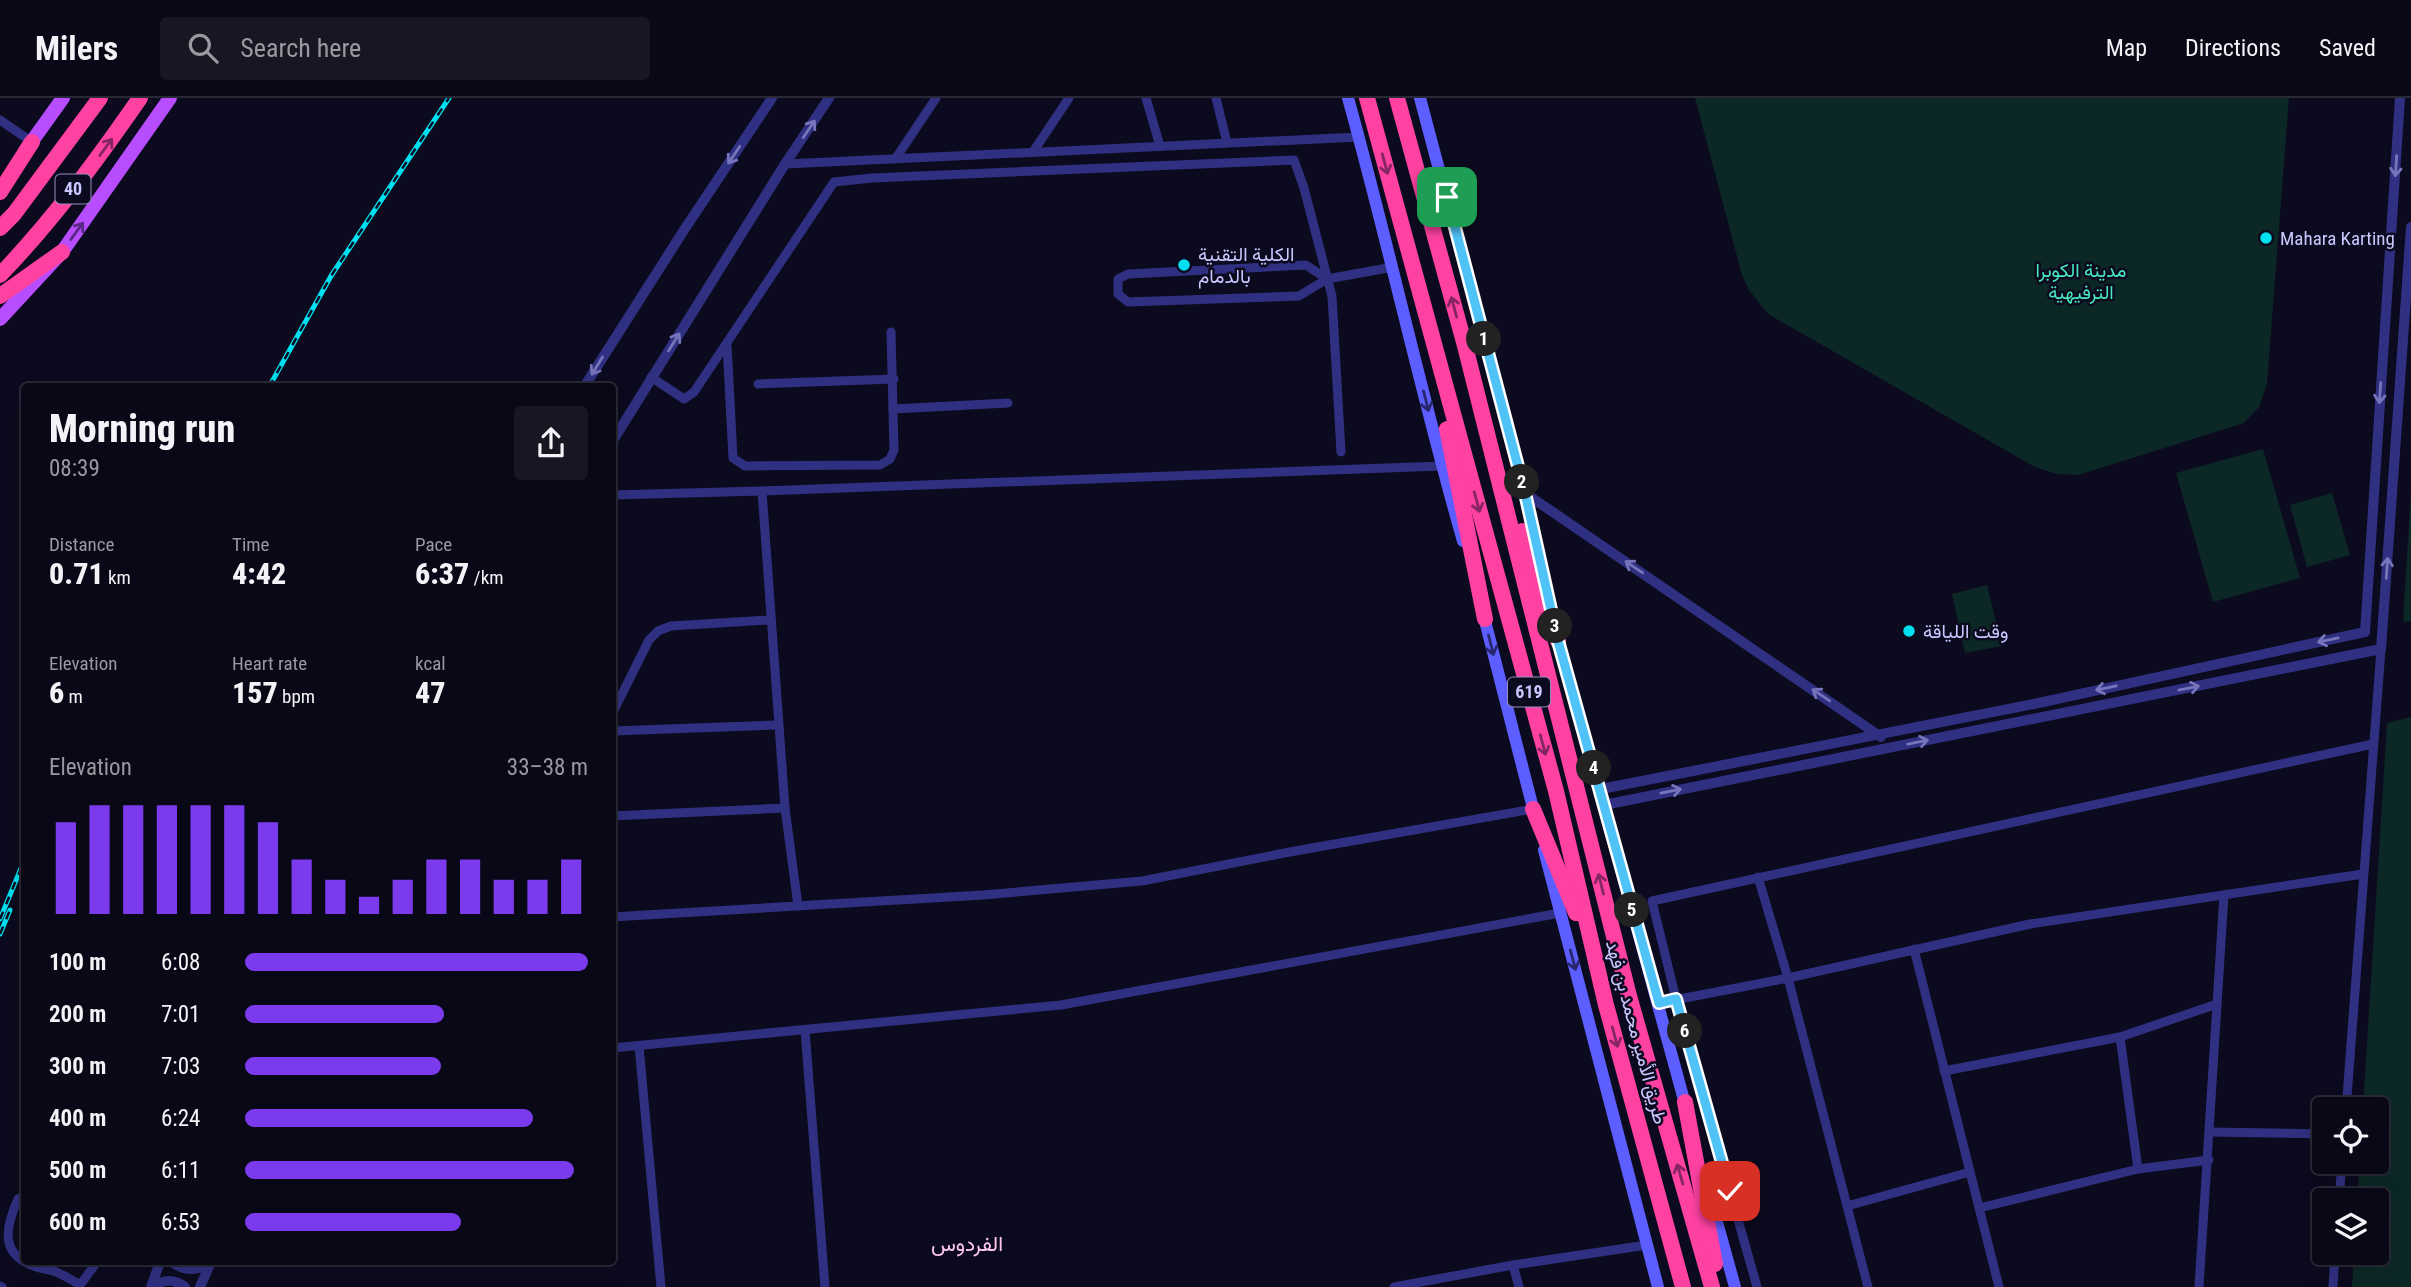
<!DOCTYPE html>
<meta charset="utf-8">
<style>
:root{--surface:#090816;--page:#171623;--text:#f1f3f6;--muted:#999aa1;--line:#292935;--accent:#7c3aed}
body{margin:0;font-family:"Roboto Condensed",Vazirmatn,sans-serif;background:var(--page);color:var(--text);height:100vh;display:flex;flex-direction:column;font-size:26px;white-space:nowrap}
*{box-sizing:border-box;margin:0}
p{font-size:23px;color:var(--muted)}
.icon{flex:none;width:38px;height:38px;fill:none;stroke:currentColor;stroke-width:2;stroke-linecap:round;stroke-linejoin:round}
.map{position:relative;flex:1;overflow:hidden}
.side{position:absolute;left:21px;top:285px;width:595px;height:882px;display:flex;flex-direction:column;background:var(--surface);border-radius:7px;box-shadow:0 7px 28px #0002,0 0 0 2px var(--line)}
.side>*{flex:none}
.tools{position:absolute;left:2312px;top:999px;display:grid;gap:14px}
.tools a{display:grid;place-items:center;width:77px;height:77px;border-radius:7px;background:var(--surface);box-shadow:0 7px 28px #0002,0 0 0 2px var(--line);font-size:35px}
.pin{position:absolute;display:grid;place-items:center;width:60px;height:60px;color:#fff;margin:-30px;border-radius:14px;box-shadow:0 4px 10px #0006}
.km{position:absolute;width:35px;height:35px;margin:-18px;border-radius:50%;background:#222;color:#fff;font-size:19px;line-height:35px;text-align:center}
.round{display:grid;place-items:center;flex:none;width:74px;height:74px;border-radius:7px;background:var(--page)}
.headline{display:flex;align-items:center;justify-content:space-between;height:119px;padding:0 28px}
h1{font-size:38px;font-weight:800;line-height:52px}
.metrics{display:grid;grid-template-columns:repeat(3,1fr);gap:10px;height:119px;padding:7px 28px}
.metrics div{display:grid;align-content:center}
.metrics b{font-size:30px;font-weight:800}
.metrics small{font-size:19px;font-weight:400}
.metrics p{font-size:19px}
.chart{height:196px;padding:14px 28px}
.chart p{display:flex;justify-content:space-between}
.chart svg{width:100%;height:126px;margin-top:7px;stroke:var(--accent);stroke-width:6}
ul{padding:0 28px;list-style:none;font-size:23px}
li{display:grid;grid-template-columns:112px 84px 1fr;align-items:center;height:52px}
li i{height:18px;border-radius:9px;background:var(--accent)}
header{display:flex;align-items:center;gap:42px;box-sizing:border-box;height:98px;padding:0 35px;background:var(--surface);border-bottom:2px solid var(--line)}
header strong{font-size:33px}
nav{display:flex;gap:38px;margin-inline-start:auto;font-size:24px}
.search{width:490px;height:63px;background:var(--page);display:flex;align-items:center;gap:18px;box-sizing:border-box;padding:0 24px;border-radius:7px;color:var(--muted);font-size:26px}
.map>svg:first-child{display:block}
.green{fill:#0c2826}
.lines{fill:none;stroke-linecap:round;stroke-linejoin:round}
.minor{stroke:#303082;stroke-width:9}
.tertiary{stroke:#303082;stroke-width:10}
.secondary{stroke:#5d5eff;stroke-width:12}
.primary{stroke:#b74dff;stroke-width:14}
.motorway{stroke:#ff41a2;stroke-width:16}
.rail-casing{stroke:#00e0f1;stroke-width:5}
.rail{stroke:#0c0a1e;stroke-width:2.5;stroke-dasharray:8;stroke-linecap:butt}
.oneway{stroke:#7674ba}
.oneway2{stroke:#862660}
.oneway3{stroke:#592883}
.oneway4{stroke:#28276d}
.route-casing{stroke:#fff;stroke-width:14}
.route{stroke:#4fc3f7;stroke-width:9}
.poi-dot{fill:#00e0f1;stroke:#0c0a1e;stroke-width:2.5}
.labels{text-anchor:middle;stroke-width:5;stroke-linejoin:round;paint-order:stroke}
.shield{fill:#0c0a1e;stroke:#928ebc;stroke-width:2}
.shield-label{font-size:18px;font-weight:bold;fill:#cbc6ff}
.poi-label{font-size:19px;fill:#cbc6ff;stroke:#0c0a1e;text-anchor:start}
.park-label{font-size:19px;fill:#47eabd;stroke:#0c0a1e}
.street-label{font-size:19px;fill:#cbc6ff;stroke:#0c0a1e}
.neighbourhood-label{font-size:21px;fill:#ffc8ed;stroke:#0c0a1e}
</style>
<header>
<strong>Milers</strong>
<div class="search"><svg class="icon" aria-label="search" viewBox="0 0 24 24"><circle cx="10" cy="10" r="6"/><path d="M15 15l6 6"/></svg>Search here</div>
<nav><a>Map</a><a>Directions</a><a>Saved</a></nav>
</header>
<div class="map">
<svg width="2411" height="1189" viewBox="0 0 2411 1189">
<rect width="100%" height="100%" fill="#0c0a1e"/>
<g class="green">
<polygon points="1695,0 2289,0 2267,286 2259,309 2244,325 2078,377 2057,376 2035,369 1768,216 1749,192 1742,177"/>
<polygon points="2263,351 2300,480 2213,504 2176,375"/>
<polygon points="2411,393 2411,523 2403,524"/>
<polygon points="2332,395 2350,457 2307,469 2290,407"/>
<polygon points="1987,487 2002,548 1965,555 1952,496"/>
<polygon points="2411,619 2411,1189 2352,1189 2354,1155 2376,1155 2376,1102 2357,1102 2360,1064 2376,1064 2376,1012 2363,1011 2387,625"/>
</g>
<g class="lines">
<g class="minor">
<polyline points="1146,0 1160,48"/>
<polyline points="1216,0 1227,45"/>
<polyline points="0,22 32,44"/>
<polyline points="1033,54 1069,0"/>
<polyline points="896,60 936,0"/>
<polyline points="785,66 1359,39"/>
<polyline points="1327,181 1299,198 1128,204 1118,196 1118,181 1128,176 1306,167 1327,181 1393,169"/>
<polyline points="727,247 733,360 745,368 880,367 890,361 894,352 891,234"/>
<polyline points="651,279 684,301 694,294 834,84 872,80 1294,62 1304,90 1332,198 1341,354"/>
<polyline points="758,286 894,281"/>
<polyline points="893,311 1008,305"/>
<polyline points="762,393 785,710 798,808"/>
<polyline points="612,397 762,393 1441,368"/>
<polyline points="612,616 649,542 658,533 671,528 770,522"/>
<polyline points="612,633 778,627"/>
<polyline points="612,718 785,710"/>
<polyline points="1758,779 1788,880 1868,1189"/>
<polyline points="612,819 983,797 1142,783 1295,753 1533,711"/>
<polyline points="1914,851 1999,1189"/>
<polyline points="1659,905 1788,880 2030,826 2363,776"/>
<polyline points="805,932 825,1189"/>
<polyline points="2120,939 2138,1071"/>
<polyline points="639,948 661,1189"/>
<polyline points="612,950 1061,907 1560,815"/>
<polyline points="1944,973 2120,939 2217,906"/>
<polyline points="2346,1012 2381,551"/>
<polyline points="2210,1034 2324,1036"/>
<path d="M24,1098l-6,3c-13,29 -18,55 16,67 7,3 15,3 22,6 8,3 16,8 24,13l17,-23"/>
<polyline points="2339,1102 2342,1064"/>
<polyline points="1847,1108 1970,1074"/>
<polyline points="1979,1110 2138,1071 2209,1062"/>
<polyline points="1513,1167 1519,1189"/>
<polyline points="0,1188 2,1189"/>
<polyline points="1394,1189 1513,1167 1647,1147"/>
<polyline points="1757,1189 1676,901 1652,803 2373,646"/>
<polyline points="2199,1189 2224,797"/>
<polyline points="2333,1189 2335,1155"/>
</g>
<g class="tertiary">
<polyline points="584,289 684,132 772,0"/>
<polyline points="612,344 785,66 829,0"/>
<polyline points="1525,395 1881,639"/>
<polyline points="1601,691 2034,606 2365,534 2400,0"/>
<polyline points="1604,707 2381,551 2411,129"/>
<path d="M172,1164c12,9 26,10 37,0"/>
<polyline points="151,1189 160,1164"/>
<path d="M153,1189c10,-8 22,-8 32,0"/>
<polyline points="200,1189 210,1166"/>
</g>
<g class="secondary">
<path d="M1348,0c41,147 73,297 115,443"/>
<polyline points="1420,0 1525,395 1544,479"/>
<polyline points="1483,515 1535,718"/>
<polyline points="1556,534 1687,1013"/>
<polyline points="1544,752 1658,1189"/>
<polyline points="1707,1088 1735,1189"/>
</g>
<g class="primary">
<polyline points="25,53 63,0"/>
<polyline points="0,221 62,154 170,0"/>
</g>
<g class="motorway">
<polyline points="1367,0 1556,693 1606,907 1683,1189"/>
<polyline points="1397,0 1465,248 1629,898 1712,1189"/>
<polyline points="0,94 32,44"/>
<polyline points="0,130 14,116 100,0"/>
<path d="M0,177c52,-54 97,-115 140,-177"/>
<polyline points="0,198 62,154"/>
<polyline points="1447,331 1485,521"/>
<polyline points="1522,433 1558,543"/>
<polyline points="1533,711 1576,815"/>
<polyline points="1685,1004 1715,1166"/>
</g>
<defs>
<g id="rail">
<polyline points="269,289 331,178 449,0"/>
<polyline points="0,821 24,763"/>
<polyline points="0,836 10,812"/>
</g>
</defs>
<use href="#rail" class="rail-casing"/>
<use href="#rail" class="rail"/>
</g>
<defs><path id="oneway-shaft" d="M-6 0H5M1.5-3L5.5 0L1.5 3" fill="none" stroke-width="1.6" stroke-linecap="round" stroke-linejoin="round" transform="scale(1.75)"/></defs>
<g class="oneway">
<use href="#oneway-shaft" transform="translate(809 31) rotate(-56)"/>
<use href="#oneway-shaft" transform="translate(734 57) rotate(124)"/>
<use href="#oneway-shaft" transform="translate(2396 68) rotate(94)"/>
<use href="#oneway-shaft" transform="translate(674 244) rotate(-58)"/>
<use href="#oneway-shaft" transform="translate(597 268) rotate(122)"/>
<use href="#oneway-shaft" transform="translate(2380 295) rotate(94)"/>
<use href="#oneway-shaft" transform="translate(1634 469) rotate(-146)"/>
<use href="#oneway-shaft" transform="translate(2387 470) rotate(-86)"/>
<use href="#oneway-shaft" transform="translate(2328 542) rotate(168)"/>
<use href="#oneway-shaft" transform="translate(2106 590) rotate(168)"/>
<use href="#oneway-shaft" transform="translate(2189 590) rotate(-11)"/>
<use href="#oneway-shaft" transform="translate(1821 597) rotate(-146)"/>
<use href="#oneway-shaft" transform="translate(1918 644) rotate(-11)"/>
<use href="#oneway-shaft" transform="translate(1671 693) rotate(-11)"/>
</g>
<g class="oneway2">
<use href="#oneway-shaft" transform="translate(106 49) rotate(-54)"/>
<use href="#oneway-shaft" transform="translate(1385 66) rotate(75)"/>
<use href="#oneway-shaft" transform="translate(1454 209) rotate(-105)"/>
<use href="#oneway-shaft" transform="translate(1477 404) rotate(75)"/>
<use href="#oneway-shaft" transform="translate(1543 647) rotate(75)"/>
<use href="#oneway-shaft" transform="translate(1601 786) rotate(-104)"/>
<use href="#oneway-shaft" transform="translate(1615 939) rotate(75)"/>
<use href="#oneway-shaft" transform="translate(1680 1076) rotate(-106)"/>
</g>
<use class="oneway3" href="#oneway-shaft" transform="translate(77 133) rotate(-54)"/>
<g class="oneway4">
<use href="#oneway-shaft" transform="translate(1426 303) rotate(76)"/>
<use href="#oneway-shaft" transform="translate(1491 547) rotate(76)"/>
<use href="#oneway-shaft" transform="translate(1573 862) rotate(75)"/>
</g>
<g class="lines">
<defs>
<polyline id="route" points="1447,99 1525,395 1558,543 1659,905 1676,901 1730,1093"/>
</defs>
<use href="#route" class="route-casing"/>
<use href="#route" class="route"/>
</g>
<g class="poi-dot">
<circle cx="2266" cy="140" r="7"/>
<circle cx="1184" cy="167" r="7"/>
<circle cx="1909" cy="533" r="7"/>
</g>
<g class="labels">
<g class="shield">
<rect x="55.5" y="76.5" width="35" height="29" rx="5"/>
<rect x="1508" y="579.5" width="42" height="29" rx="5"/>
</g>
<g class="shield-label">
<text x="73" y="97">40</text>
<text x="1529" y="600">619</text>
</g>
<g class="poi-label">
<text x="2280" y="147">Mahara Karting</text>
<text x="1198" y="163">الكلية التقنية<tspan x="1198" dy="22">بالدمام</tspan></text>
<text x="1923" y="540">وقت اللياقة</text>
</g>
<g class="park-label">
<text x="2081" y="179">مدينة الكوبرا<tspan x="2081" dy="22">الترفيهية</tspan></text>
</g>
<g class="street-label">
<text transform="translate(1637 934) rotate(75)" y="7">طريق الأمير محمد بن فهد</text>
</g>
<g class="neighbourhood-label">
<text x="967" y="1153">الفردوس</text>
</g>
</g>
</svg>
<div class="tools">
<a><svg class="icon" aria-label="locate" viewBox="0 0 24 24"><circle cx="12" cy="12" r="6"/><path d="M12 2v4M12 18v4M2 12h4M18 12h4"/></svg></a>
<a><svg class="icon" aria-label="layers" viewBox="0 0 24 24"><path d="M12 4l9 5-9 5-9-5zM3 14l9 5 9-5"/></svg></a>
</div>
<div class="pin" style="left:1447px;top:99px;background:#1e9e55"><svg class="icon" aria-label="arrive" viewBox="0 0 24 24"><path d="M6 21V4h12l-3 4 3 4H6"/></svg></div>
<div class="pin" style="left:1730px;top:1093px;background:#d93025"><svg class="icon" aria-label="check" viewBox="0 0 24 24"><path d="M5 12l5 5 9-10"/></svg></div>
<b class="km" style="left:1484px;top:241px">1</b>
<b class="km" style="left:1522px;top:384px">2</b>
<b class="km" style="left:1555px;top:528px">3</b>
<b class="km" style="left:1594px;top:670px">4</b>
<b class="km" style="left:1632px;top:812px">5</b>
<b class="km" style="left:1685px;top:933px">6</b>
<section class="side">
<div class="headline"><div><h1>Morning run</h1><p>08:39</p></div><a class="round"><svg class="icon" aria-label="share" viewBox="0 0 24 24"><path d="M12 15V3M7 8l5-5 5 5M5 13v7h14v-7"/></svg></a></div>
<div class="metrics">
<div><p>Distance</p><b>0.71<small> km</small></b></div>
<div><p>Time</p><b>4:42</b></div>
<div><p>Pace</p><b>6:37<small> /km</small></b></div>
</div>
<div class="metrics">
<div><p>Elevation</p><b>6<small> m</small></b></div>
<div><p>Heart rate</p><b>157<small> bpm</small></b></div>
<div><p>kcal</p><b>47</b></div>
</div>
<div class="chart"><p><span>Elevation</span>33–38 m</p>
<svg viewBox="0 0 160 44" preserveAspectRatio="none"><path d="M5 44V12M15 44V6M25 44V6M35 44V6M45 44V6M55 44V6M65 44V12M75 44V25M85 44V32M95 44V38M105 44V32M115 44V25M125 44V25M135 44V32M145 44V32M155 44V25"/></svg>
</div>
<ul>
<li><b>100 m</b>6:08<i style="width:100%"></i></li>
<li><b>200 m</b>7:01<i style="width:58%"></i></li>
<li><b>300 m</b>7:03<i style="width:57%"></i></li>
<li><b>400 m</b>6:24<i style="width:84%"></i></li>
<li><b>500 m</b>6:11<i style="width:96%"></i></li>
<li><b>600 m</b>6:53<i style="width:63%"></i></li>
</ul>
</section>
</div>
